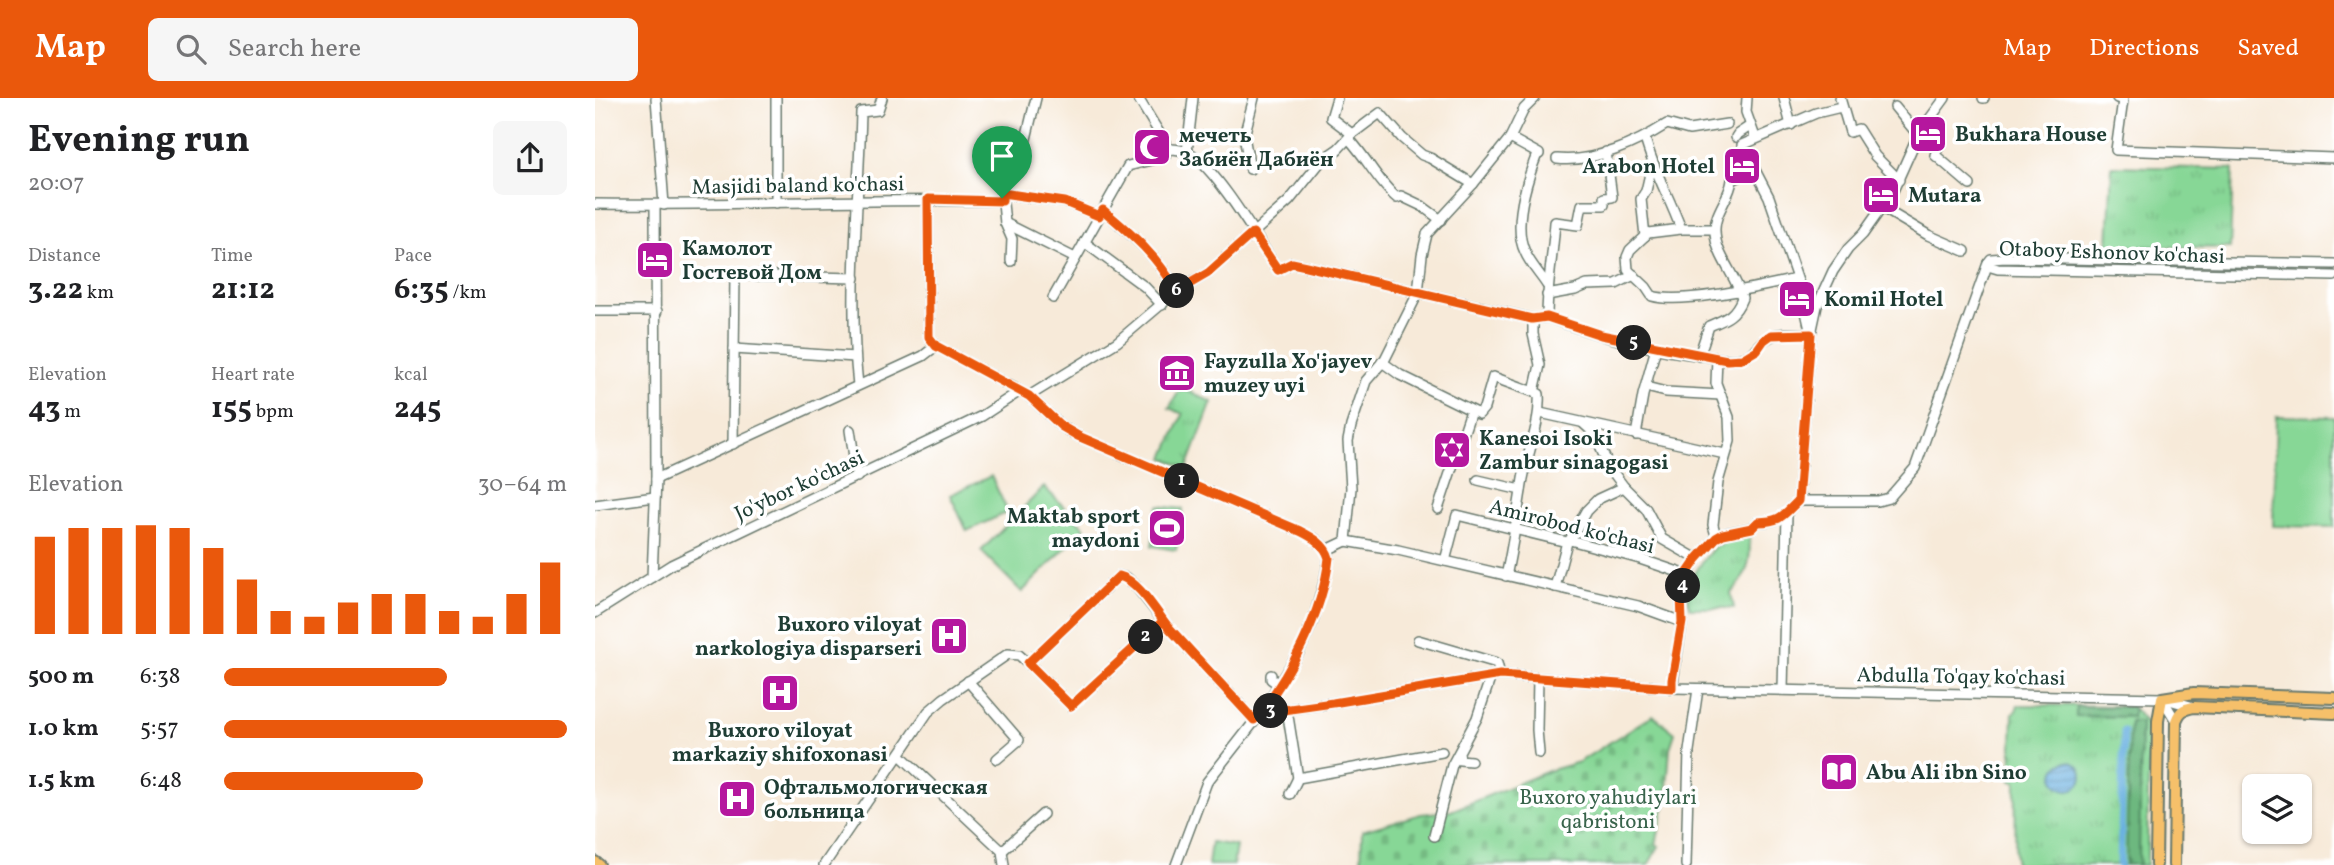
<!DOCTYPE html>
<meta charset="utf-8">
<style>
:root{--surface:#fff;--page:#f6f6f6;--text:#202124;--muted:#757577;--accent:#ea580c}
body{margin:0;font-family:Vollkorn,serif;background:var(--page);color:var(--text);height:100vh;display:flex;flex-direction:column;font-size:26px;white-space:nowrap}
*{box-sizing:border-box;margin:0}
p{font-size:23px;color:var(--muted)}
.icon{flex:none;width:38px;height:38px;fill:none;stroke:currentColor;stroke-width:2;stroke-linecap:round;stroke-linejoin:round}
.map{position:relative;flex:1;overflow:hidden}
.side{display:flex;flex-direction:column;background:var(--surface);width:595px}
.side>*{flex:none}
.buttons{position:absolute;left:1647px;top:676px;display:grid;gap:14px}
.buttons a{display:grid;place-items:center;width:70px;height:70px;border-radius:10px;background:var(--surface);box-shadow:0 2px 5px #0004;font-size:35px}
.pin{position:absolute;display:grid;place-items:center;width:60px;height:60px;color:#fff;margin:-72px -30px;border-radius:50% 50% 50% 0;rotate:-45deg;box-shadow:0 0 7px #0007}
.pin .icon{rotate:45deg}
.km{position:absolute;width:35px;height:35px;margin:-18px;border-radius:50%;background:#222;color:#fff;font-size:19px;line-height:35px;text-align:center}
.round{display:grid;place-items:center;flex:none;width:74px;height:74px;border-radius:10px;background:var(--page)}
.head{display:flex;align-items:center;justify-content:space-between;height:119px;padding:0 28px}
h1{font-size:38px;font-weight:700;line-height:52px}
.figures{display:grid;grid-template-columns:repeat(3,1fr);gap:10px;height:119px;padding:7px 28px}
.figures div{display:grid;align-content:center}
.figures b{font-size:30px;font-weight:700}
.figures small{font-size:19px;font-weight:400}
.figures p{font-size:19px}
.chart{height:196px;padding:14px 28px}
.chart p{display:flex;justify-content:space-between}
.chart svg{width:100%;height:126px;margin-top:7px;stroke:var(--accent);stroke-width:6}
ul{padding:0 28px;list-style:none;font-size:23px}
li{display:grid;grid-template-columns:112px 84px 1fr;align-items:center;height:52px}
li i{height:18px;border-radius:9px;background:var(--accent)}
header{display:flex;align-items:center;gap:42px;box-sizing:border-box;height:98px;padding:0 35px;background:var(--accent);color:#fff}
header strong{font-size:33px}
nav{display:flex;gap:38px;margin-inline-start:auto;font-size:24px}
.search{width:490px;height:63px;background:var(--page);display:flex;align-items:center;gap:18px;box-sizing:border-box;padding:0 24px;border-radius:10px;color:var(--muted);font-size:26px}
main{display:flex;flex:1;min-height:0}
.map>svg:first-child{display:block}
.grass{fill:url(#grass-tufts);stroke:#538a65;stroke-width:2}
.forest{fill:url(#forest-firs);stroke:#467a5a;stroke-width:2}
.cemetery{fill:url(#cemetery-stones);stroke:#538a65;stroke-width:2}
.pitch{fill:#87d796;stroke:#538a65;stroke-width:2}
.water{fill:url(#water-rules);stroke:#44778a;stroke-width:2}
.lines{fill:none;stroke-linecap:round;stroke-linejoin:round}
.canal{stroke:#6ab1e1;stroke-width:7}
.minor-casing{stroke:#6b7a6e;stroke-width:12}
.major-casing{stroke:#6b7a6e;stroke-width:14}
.minor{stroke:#fff;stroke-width:9}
.major{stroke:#f6c06b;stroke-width:10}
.route-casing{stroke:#fff;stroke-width:14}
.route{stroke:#ea580c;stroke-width:9}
.labels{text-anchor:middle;stroke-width:7;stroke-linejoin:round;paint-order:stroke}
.poi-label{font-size:21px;font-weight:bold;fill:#1f3d34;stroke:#fff;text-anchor:start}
.street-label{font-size:21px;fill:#1f3d34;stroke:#fff}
.park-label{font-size:21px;fill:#39644c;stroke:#fff}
</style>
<header>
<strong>Map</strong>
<div class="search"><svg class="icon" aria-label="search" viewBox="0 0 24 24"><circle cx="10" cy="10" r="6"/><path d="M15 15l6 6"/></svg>Search here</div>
<nav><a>Map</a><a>Directions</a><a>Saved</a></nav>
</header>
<main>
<section class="side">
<div class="head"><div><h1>Evening run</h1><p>20:07</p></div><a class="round"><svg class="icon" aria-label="share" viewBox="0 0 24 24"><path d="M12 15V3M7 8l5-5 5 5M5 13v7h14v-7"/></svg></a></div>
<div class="figures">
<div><p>Distance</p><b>3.22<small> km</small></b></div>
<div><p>Time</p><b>21:12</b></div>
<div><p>Pace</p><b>6:35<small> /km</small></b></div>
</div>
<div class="figures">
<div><p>Elevation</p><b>43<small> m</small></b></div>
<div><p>Heart rate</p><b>155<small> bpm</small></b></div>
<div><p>kcal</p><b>245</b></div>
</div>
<div class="chart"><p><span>Elevation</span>30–64 m</p>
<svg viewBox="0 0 160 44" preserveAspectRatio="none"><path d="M5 44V10M15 44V7M25 44V7M35 44V6M45 44V7M55 44V14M65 44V25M75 44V36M85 44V38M95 44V33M105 44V30M115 44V30M125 44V36M135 44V38M145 44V30M155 44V19"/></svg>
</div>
<ul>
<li><b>500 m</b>6:38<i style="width:65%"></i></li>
<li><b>1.0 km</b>5:57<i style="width:100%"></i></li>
<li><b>1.5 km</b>6:48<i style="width:58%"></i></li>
</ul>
</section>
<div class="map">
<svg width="1739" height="767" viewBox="0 0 1739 767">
<defs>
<pattern id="grass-tufts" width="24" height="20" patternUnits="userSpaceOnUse" patternTransform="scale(1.75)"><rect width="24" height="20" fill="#87d796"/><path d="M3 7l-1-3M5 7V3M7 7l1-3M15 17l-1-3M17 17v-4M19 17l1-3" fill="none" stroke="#74b982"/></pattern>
<pattern id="forest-firs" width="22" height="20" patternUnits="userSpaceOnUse" patternTransform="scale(1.75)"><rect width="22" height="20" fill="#6db87f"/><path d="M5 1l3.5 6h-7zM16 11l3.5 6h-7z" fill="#599769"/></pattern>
<pattern id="cemetery-stones" width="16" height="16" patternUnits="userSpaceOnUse" patternTransform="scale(1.75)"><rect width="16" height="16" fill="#87d796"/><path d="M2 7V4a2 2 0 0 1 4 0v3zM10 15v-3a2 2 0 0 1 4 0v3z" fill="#74b982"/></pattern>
<pattern id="water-rules" width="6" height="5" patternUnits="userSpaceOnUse" patternTransform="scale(1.75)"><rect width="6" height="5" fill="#6ab1e1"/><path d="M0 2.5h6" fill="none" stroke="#5791b7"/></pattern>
</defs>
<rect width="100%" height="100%" fill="#fff"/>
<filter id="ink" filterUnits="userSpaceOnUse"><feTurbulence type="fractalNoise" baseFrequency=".0143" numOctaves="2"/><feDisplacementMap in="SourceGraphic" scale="14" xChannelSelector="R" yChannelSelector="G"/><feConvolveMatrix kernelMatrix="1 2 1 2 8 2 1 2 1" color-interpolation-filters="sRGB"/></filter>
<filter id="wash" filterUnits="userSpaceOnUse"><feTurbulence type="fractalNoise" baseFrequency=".00686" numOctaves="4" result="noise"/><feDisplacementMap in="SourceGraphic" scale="28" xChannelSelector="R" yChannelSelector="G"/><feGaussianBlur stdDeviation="1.57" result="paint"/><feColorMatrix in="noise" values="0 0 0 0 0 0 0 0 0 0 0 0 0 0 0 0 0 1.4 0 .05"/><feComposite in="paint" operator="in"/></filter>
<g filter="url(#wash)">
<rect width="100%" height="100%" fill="#f7ead9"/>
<g class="grass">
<polygon points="1517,68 1638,71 1635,150 1513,148"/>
<polygon points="586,290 617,304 592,370 569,360 588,316 574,310"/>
<path d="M1148,436l6,4c3,22 -2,39 -18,55l3,15h-44c-10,-24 18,-54 32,-70z"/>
<polygon points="1423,607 1537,608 1554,629 1552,767 1420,767 1421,684 1416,683 1418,615 1421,613"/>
</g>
<g class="forest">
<polygon points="1481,608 1536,609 1539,611 1537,619 1481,618"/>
<polygon points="1535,624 1546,624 1544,767 1531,767"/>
</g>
<polygon class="cemetery" points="1058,617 1080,635 1075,650 1071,702 1061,746 1064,748 1053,767 766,767 767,733 826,716 856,713 956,672 984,664"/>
<g class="pitch">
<polygon points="1681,318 1739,319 1739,429 1678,428"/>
<polygon points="396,378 413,414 372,433 355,397"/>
<polygon points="449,389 490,430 427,494 386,453"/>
<polygon points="563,408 588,411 581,452 557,448"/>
<polygon points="616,744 641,748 638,767 613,767"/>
</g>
<circle class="water" cx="1473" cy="678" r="14"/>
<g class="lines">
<polyline class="canal" points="1525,767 1529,633"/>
</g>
</g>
<g filter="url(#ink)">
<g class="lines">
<defs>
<g id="minor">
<polyline points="61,0 69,107"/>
<polyline points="543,0 574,51"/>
<polyline points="742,0 736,20 757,36"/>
<polyline points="1152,0 1151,14 1160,39"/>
<polyline points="1189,0 1196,27"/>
<polyline points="1245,0 1255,34 1263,31 1280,58 1304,82"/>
<polyline points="1388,0 1389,0"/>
<polyline points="1522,0 1528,2 1521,52 1739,60"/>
<polyline points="1300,9 1323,37"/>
<polyline points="1332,23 1347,35 1346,43 1340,57 1375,87"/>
<polyline points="1141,39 1143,36 1155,28"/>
<polyline points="915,40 944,56"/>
<path d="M1050,40c8,32 25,60 36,91"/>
<path d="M754,41c18,19 28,42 48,59l4,-2 21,10 19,14"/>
<polyline points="1147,47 1221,15 1246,9"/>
<polyline points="592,54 598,0"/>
<path d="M942,56c-10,26 -25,71 -12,98 5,12 15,22 22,33"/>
<path d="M962,61c37,4 80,-16 110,-35l22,6 38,-6"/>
<polyline points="655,71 649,38 659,0"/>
<polyline points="406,95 470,104 504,118"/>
<polyline points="333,101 334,239 341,248 434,298 466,328 483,338 705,433 720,441 732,452"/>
<polyline points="181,105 181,0"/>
<path d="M0,106c136,2 271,-6 407,-3"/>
<polyline points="1286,109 1333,137 1370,153"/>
<path d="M508,112c30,26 54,46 74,81"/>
<polyline points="410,125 480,160"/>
<path d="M1119,131h-33l-33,4 -18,17 -3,7 1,13 18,17 6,9c30,9 111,-10 144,-17"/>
<polyline points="1050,138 1046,101 1051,93 1057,67"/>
<polyline points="489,144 550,189 567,207"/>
<polyline points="416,163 417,141 410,125 406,86 430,45 441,0"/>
<polyline points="1393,165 1393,168 1403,171 1739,178"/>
<polyline points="1393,165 1396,161 1411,160 1739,166"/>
<polyline points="952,197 980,192 992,187 1021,186 1039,177"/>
<path d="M458,200l75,-132 24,-6 14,-6 3,-5c7,0 14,1 21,4 28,18 68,87 88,117l14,-7 14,3 227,53 14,-2c50,19 105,34 159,39 11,2 21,5 32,3 17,-3 18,-15 30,-21 10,-7 30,-4 43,-4l6,-28 16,-35 15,-22 15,-15 29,-41 26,-58 27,-37"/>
<polyline points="0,213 62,213"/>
<path d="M952,219c0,-32 6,-63 8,-95l23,3 4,-20h22v-7l8,-1 -6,-45"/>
<polyline points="938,221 938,236 945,267 939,294"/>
<polyline points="139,251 260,259"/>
<path d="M1104,258l10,-30c17,-7 26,-10 33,-28 -6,-23 -27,-43 -27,-67 -1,-19 15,-33 17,-51l23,-10 14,27 32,93 10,44 -13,167"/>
<polyline points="1122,260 1121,285 1134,319 1135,343 1123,384 1118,427 1120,434 1125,438"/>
<polyline points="787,264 805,277 884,316 889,310 898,279 939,294"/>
<path d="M263,287c-10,-87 1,-185 3,-273l17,-2 4,-12"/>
<polyline points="1051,289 1071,294 1126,297"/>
<polyline points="434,298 522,244 582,193 613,175 694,103 727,62 743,51 757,36 785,15 807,40 827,57 835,60 878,86"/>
<polyline points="945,315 1130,356"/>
<polyline points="989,326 999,335 1014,369 1029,389 1051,411 1067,441 1102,461"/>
<polyline points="255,332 262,379"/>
<polyline points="1041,337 1048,297 1061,250"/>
<polyline points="138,346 140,177 260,180"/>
<polyline points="61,381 328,258 341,248"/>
<polyline points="883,382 926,392"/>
<polyline points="1203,403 1283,403 1294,400 1320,370 1393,165"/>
<polyline points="0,407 60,399"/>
<polyline points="843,411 876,313"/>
<polyline points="975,442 991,413 1003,401 1029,389"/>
<polyline points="751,443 803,452 1043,508 1087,524"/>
<polyline points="732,452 751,443 756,390 753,343 756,328 771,283 790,261 823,195 827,157 832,136 878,86 915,40 929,11 940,0"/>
<polyline points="850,463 862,417 972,444 975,442 1045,461 1092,477"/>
<path d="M911,478c7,-31 11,-61 16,-91 4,-31 19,-59 17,-91l-5,-2"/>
<polyline points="57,479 61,381 60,107"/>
<polyline points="960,489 972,444"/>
<polyline points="0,515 76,467 387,318 425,293"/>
<polyline points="823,542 902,565 905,577"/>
<polyline points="433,565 476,608 568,523"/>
<polyline points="676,577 676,581 683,586"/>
<polyline points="943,580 942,632 944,655"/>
<polyline points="373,583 424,642 402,661"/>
<path d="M1077,590l10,-66 -1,-28 6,-19 10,-16 19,-21 11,-5 25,-5 6,-6c24,0 24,-6 40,-21"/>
<polyline points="1188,592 1192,415"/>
<polyline points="1567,600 1581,623"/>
<polyline points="692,612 703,680"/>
<polyline points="666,615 738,605 905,577 1077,590 1567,600 1599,609"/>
<polyline points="864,655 865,662 876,663"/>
<polyline points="305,657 407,753 409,767"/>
<polyline points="695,696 703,680 847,654"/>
<polyline points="839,738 857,667 882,620 896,578"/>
<polyline points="407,753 448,716"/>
<polyline points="229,767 333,614 348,601 413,556 424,557 433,565 524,478 532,480 540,487 574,530 659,622"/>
<polyline points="581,767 612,684 666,615 704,554 718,523 730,481 734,460 732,452"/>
<polyline points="1091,767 1094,653 1103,591"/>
</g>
<g id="major">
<polyline points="0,764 4,767"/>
<polyline points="1561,767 1563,623 1567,600 1599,595 1739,600"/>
<path d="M1579,767l2,-144c4,-10 7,-12 18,-14l140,6"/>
</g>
</defs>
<use href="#minor" class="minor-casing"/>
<use href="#major" class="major-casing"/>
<use href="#minor" class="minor"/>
<use href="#major" class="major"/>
</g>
</g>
<g class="lines" filter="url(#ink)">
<defs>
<path id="route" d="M407,100v3l-74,-2 1,138 7,9 93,50 32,30 17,10 222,95c12,6 25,13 29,27 -6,54 -40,121 -75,162l-91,-99 -92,85 -43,-43 91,-87c19,4 38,37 50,52l85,92 7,-7 72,-10 167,-28 172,13v-8l10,-58 -1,-28 5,-19 11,-16 19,-21 7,-4 29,-6 6,-6c24,-1 24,-6 40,-21l13,-167 -40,1 -7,5 -7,10 -15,9 -15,1 -126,-25 -54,-18 -15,2 -226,-53 -14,-3 -14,7 -25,-37 -45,40 -31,18c-21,-36 -43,-55 -74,-81l-4,6 -34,-14 -63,-9v5"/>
</defs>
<use href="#route" class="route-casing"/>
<use href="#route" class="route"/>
</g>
<defs>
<symbol id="hotel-square" viewBox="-11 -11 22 22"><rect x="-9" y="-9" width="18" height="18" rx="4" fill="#b5179e" stroke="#fff"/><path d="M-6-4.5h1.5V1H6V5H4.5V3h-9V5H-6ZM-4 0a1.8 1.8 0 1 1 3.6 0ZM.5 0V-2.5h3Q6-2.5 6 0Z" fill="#fff"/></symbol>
<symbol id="mosque-square" viewBox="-11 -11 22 22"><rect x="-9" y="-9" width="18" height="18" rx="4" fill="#b5179e" stroke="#fff"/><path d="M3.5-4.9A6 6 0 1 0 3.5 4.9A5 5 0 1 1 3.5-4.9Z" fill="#fff"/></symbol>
<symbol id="museum-square" viewBox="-11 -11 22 22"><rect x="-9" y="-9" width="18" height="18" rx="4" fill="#b5179e" stroke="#fff"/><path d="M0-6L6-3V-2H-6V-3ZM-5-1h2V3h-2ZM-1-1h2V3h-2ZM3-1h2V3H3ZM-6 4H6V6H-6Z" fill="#fff"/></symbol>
<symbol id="synagogue-square" viewBox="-11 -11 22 22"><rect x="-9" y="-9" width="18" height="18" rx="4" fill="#b5179e" stroke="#fff"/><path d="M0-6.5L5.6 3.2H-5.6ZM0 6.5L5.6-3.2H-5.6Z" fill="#fff"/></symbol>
<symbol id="stadium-square" viewBox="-11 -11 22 22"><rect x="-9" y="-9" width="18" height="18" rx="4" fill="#b5179e" stroke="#fff"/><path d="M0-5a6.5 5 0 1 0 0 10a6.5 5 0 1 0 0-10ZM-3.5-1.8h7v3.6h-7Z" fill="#fff"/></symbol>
<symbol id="hospital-square" viewBox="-11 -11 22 22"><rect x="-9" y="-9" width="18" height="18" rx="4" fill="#b5179e" stroke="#fff"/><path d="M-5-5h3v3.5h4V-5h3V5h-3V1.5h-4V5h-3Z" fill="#fff"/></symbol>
<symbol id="library-square" viewBox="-11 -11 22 22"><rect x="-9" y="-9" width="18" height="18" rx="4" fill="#b5179e" stroke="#fff"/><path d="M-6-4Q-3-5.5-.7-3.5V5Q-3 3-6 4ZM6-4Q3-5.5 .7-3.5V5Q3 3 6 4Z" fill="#fff"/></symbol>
</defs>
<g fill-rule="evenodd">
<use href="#hotel-square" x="1311" y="14" width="44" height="44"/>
<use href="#mosque-square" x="535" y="27" width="44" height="44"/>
<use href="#hotel-square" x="1125" y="46" width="44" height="44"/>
<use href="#hotel-square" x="1264" y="75" width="44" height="44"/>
<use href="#hotel-square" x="38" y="140" width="44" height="44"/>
<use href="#hotel-square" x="1180" y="179" width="44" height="44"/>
<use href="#museum-square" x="560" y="253" width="44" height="44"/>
<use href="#synagogue-square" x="835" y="330" width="44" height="44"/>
<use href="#stadium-square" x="550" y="408" width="44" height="44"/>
<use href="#hospital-square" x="332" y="516" width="44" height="44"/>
<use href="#hospital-square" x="163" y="573" width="44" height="44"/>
<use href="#library-square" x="1222" y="652" width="44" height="44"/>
<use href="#hospital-square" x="120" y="679" width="44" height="44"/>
</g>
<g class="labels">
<g class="poi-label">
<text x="1360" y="43">Bukhara House</text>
<text x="584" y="44">мечеть<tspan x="584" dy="24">Забиён Дабиён</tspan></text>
<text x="1120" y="75" text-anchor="end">Arabon Hotel</text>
<text x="1313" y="104">Mutara</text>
<text x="87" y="157">Камолот<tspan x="87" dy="24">Гостевой Дом</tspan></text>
<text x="1229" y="208">Komil Hotel</text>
<text x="609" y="270">Fayzulla Xo'jayev<tspan x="609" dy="24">muzey uyi</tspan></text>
<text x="884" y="347">Kanesoi Isoki<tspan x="884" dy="24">Zambur sinagogasi</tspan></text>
<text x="545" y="425" text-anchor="end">Maktab sport<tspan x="545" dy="24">maydoni</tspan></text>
<text x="327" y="533" text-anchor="end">Buxoro viloyat<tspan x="327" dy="24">narkologiya disparseri</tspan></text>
<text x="185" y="639" text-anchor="middle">Buxoro viloyat<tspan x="185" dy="24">markaziy shifoxonasi</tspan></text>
<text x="1271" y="681">Abu Ali ibn Sino</text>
<text x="169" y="696">Офтальмологическая<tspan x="169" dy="24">больница</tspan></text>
</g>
<g class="street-label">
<text transform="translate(203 87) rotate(-1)" y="7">Masjidi baland ko'chasi</text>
<text transform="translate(1517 154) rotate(2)" y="7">Otaboy Eshonov ko'chasi</text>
<text transform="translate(204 387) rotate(-25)" y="7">Jo'ybor ko'chasi</text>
<text transform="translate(977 428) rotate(14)" y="7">Amirobod ko'chasi</text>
<text transform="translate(1366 578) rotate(1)" y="7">Abdulla To'qay ko'chasi</text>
</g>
<g class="park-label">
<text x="1013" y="706">Buxoro yahudiylari<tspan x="1013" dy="24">qabristoni</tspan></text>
</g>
</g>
</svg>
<div class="buttons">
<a><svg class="icon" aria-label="layers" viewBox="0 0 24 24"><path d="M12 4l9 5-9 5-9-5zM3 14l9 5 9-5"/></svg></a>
</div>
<div class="pin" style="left:407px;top:100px;background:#1e9e55"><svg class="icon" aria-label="arrive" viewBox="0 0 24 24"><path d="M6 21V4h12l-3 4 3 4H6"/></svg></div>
<b class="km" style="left:587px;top:383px">1</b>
<b class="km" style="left:551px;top:539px">2</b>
<b class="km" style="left:676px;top:613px">3</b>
<b class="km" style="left:1088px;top:488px">4</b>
<b class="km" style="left:1039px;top:245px">5</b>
<b class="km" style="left:582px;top:193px">6</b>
</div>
</main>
